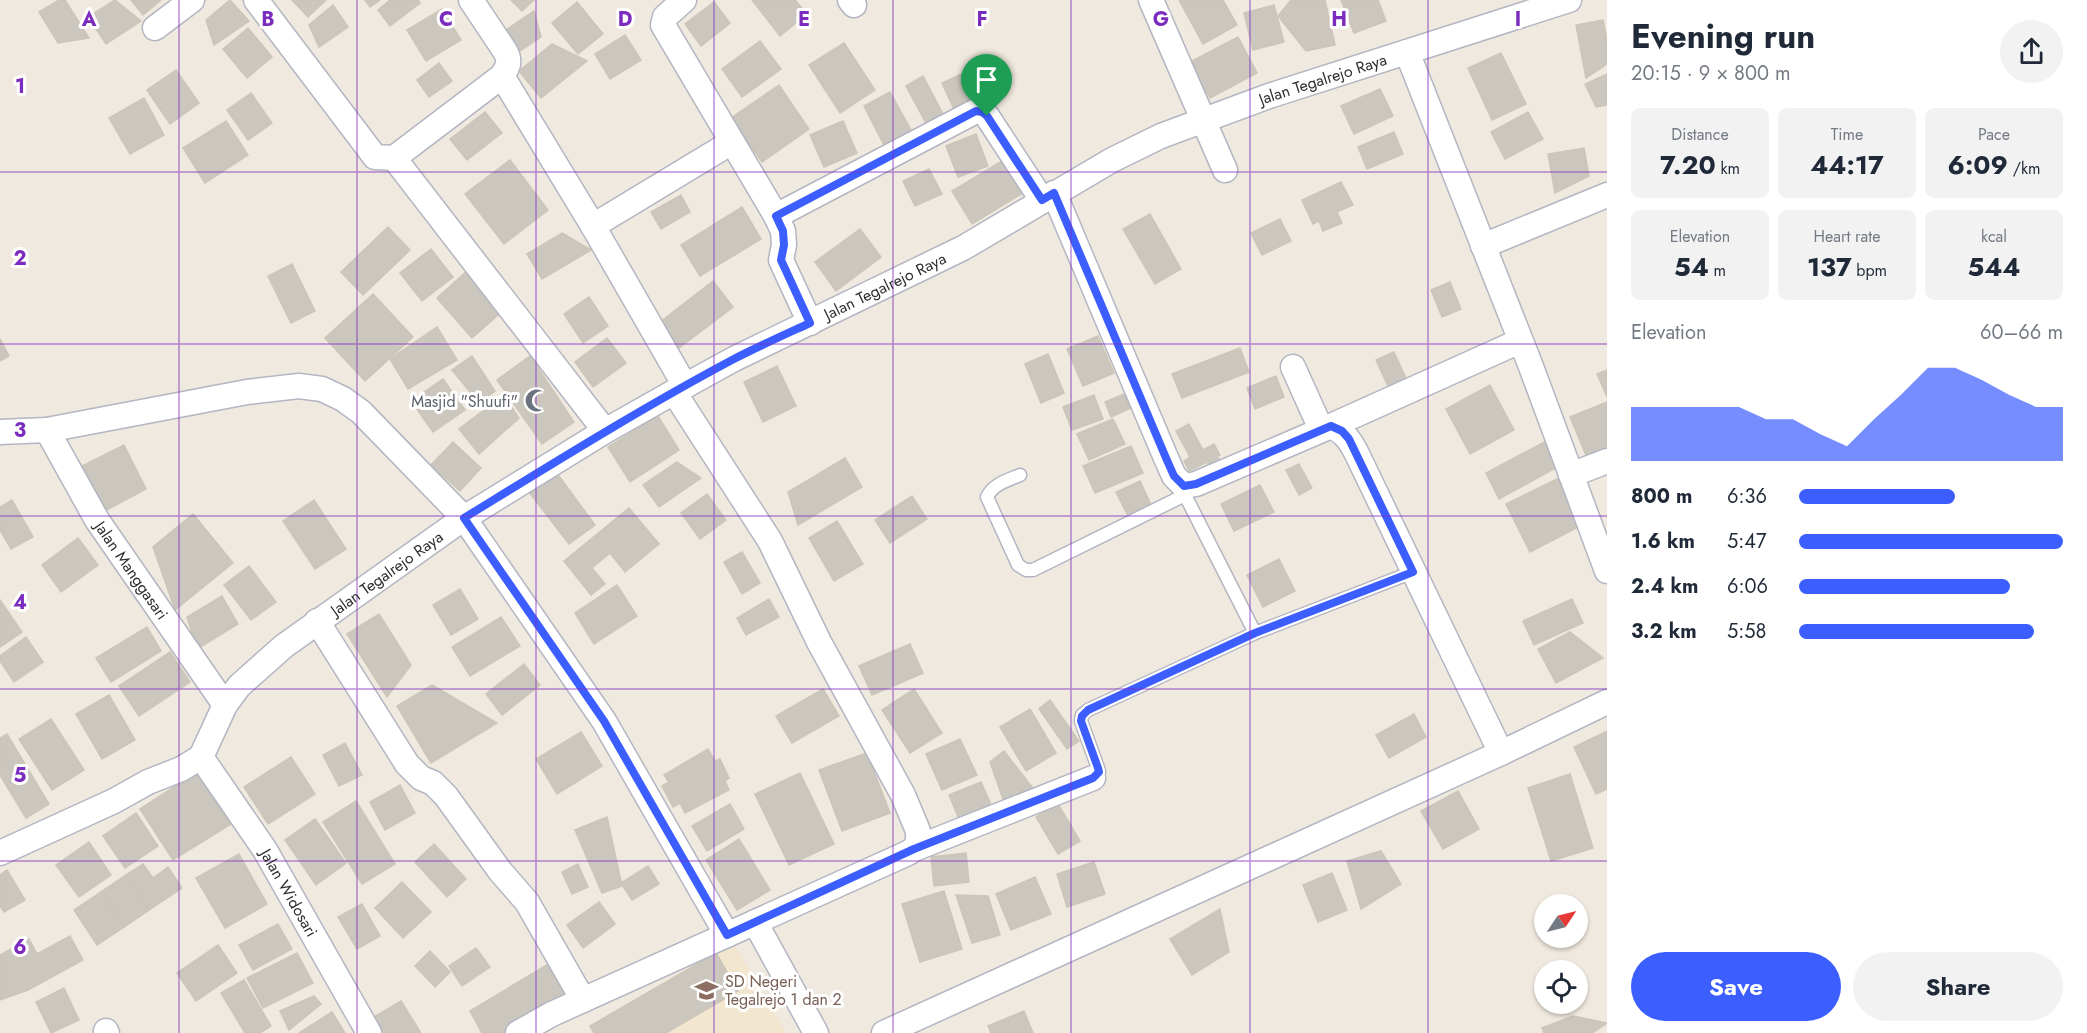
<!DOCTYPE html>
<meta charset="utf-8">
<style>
:root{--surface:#fff;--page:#f2f2f3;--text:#1f2937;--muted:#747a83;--accent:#3d5eff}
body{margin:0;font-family:Jost,sans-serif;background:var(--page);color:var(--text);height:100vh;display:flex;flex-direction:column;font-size:22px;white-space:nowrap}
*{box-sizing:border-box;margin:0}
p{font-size:20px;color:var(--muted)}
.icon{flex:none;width:33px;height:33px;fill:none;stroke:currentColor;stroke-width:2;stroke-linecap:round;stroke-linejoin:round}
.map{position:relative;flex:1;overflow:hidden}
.sheet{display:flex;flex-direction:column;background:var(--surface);width:480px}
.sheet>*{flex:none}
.needle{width:39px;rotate:55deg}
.fabs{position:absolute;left:1534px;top:894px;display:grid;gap:12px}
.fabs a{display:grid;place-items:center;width:54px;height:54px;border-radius:50%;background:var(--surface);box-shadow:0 2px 4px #0004;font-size:30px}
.pin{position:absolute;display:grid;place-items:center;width:51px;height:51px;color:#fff;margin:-62px -26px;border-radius:50% 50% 50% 0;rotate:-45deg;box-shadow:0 0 6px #0007}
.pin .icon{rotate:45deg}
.round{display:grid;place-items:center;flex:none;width:63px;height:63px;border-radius:32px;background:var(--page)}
.summary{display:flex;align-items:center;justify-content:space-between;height:102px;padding:0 24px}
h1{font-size:33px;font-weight:700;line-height:45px}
.figures{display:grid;grid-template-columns:repeat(3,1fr);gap:9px;height:102px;padding:6px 24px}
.figures div{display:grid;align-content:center;border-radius:9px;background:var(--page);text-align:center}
.figures b{font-size:26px;font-weight:700}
.figures small{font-size:16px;font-weight:400}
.figures p{font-size:16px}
.chart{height:168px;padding:12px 24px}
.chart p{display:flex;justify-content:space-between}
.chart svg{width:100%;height:108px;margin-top:6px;fill:var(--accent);opacity:.7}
.button{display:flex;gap:12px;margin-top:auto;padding:12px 24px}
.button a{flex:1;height:69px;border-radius:36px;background:var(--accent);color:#fff;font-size:24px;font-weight:700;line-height:69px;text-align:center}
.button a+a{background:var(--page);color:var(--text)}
ul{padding:0 24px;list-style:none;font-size:20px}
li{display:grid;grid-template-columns:96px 72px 1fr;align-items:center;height:45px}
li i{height:15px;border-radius:8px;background:var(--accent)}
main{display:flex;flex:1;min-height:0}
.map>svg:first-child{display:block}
.education{fill:#f2e7ce}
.building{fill:#cbc7be;stroke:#ccc5b8;stroke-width:1.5}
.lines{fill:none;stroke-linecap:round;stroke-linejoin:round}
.service-casing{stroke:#b3b6c2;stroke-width:15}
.minor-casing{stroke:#b3b6c2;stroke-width:27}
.service{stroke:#fff;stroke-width:12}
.minor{stroke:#fff;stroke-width:24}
.route-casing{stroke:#fff;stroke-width:12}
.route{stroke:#3d5eff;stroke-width:8}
.grid{fill:none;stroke:#7b2cbf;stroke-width:1.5;stroke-opacity:0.55}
.labels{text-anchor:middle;stroke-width:6;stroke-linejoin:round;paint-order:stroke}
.street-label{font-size:16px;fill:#2e2e2e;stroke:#fff}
.worship-label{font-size:16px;fill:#5b616d;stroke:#fff;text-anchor:end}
.education-label{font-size:16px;fill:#785e54;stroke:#fff;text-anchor:start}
.grid-label{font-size:20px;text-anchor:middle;font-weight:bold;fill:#7b2cbf;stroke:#fff;stroke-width:6;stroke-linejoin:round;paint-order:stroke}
</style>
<main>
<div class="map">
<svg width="1607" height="1033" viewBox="0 0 1607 1033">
<rect width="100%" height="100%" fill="#f0e9df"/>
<polygon class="education" points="734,943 786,1033 594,1033 590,1026"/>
<g class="building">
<polygon points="59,0 65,0 89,38 58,43 39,12"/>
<polygon points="115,0 141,21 106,44 88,17"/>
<polygon points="131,0 161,0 143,15"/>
<polygon points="230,0 249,21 214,45 206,20"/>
<polygon points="292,0 326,0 308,17"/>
<polygon points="365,0 380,0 370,7"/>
<polygon points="390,0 418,0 420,3 390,26 378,10"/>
<polygon points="511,0 534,0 522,11"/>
<polygon points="752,0 795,0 807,14 780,36"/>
<polygon points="1179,0 1223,0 1237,25 1203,44"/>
<polygon points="1291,0 1325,0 1335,45 1306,51 1278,16"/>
<polygon points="1341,0 1378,0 1386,21 1354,33"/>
<polygon points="577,2 603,34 578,54 552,23"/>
<polygon points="714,2 730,23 701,46 685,24"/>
<polygon points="333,5 348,27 319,47 309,25"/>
<polygon points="1274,5 1284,42 1253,50 1244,13"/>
<polygon points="442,9 461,40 426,61 407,30"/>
<polygon points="534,11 541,37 517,53 503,32"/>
<polygon points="1603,20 1607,40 1607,64 1586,78 1576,25"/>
<polygon points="248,28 272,57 247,78 223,49"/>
<polygon points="625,35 641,60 610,79 595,54"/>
<polygon points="1238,37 1257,73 1210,98 1190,62"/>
<polygon points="760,41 781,69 742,97 722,69"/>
<polygon points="844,43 875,90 840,113 809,65"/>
<polygon points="552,44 587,61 541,98 519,71"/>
<polygon points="1501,53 1526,104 1492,120 1468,68"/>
<polygon points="439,63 452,81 429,97 417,80"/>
<polygon points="176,70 199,103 170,124 147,90"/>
<polygon points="970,70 981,94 953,107 942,83"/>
<polygon points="1607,74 1607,105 1596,107 1585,84"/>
<polygon points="923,76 943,114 926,123 906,86"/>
<polygon points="779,85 809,129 762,162 731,118"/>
<polygon points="1380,89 1393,116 1354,134 1341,106"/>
<polygon points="890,92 911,130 884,145 864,106"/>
<polygon points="251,93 272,123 248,140 227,110"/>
<polygon points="144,98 164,135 130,154 109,118"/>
<polygon points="485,112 502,133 467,160 450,139"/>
<polygon points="1528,112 1543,139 1505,159 1491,132"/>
<polygon points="226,121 248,155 205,183 183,148"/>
<polygon points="843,121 857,153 824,167 810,135"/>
<polygon points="1394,132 1403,154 1367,169 1358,147"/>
<polygon points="976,134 988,166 958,177 946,146"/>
<polygon points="1584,148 1589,176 1555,193 1548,154"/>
<polygon points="510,160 548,210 504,244 465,194"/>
<polygon points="1002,161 1021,194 972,224 952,191"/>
<polygon points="929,169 942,194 915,206 903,181"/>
<polygon points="1341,182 1353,205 1337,212 1342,223 1323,231 1319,221 1313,224 1302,200"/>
<polygon points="681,195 690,212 661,229 651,212"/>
<polygon points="742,207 761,239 700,276 681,245"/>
<polygon points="1150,214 1181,269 1155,284 1123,229"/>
<polygon points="1280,219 1291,241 1262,255 1251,233"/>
<polygon points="388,227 410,250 363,295 341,272"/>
<polygon points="860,229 881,257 836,291 815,262"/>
<polygon points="562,233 591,250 542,279 527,254"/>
<polygon points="431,249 453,277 422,301 400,273"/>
<polygon points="292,264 315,311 291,323 268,276"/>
<polygon points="468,270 491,296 498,315 472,338 437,298"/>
<polygon points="713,281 733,307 679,348 659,323"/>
<polygon points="1450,282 1461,309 1442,317 1431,290"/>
<polygon points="373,294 413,337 365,381 325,338"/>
<polygon points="589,297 608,326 583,343 564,314"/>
<polygon points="437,327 457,360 408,389 390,359"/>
<polygon points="1098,336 1114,373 1083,386 1067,349"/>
<polygon points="607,338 626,363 593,387 575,362"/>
<polygon points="0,339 9,356 0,361"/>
<polygon points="1240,348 1249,372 1182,398 1172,374"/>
<polygon points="1394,352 1410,387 1392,395 1376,360"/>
<polygon points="1048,354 1064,393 1041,403 1025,364"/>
<polygon points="472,356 495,391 479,403 452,370"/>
<polygon points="530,356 574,422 542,444 497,380"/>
<polygon points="777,366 796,406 763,422 744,382"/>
<polygon points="1607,370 1607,397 1597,374"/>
<polygon points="1276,376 1284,397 1255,409 1247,388"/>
<polygon points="443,379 465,410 433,432 411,401"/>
<polygon points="1490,385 1514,430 1470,454 1446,409"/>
<polygon points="1127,393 1133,407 1111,417 1105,402"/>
<polygon points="504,395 519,418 479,454 459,429"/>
<polygon points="1094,395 1103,419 1072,430 1063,407"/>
<polygon points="1607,402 1607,458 1590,465 1570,417"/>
<polygon points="658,416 679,450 630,482 608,447"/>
<polygon points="1113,419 1125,444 1089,460 1077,434"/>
<polygon points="1189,424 1203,450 1214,444 1220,455 1217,456 1226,469 1215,476 1207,462 1189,471 1184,461 1190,457 1176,431"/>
<polygon points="1548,440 1561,465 1499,499 1486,473"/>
<polygon points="453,442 481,468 460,491 431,465"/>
<polygon points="124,445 146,489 101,513 78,468"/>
<polygon points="1131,446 1143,473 1095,493 1083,466"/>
<polygon points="845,458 862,487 798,525 788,492"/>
<polygon points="677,462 701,478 659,507 643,485"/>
<polygon points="1299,464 1312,488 1299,495 1286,470"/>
<polygon points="556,472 595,525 569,544 529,492"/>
<polygon points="1567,474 1578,527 1530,552 1506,504"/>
<polygon points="1140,481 1151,505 1128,516 1116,492"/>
<polygon points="1260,485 1274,512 1234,531 1221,504"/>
<polygon points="707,494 726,520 700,539 681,513"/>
<polygon points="912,496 927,519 890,543 875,520"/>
<polygon points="12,500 33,537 11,549 0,530 0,507"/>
<polygon points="314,500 346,549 315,569 283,521"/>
<polygon points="629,508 659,544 625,572 610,553 592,568 605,584 591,595 564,561"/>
<polygon points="193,514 233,563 175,610 153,547"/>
<polygon points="837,521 863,564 834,581 809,538"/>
<polygon points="78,538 98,565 61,592 42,565"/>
<polygon points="742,552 760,583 742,594 724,562"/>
<polygon points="1279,559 1295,591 1263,607 1247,575"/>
<polygon points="249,566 276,602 251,620 224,585"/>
<polygon points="617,585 637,616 594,644 575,613"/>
<polygon points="460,589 478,619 451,635 433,605"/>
<polygon points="222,596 238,624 197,649 187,617"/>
<polygon points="769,599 779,617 746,635 737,618"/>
<polygon points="1572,599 1583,623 1534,645 1523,621"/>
<polygon points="0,600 22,632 0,647"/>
<polygon points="379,614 411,665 387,697 347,634"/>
<polygon points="501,617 520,646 470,676 452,647"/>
<polygon points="147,627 161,651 111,682 96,658"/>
<polygon points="1570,632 1603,658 1556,683 1538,649"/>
<polygon points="26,637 43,662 14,682 0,661 0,656"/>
<polygon points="910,644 923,673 872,695 859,666"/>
<polygon points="170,652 190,682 139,716 119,686"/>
<polygon points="524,664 540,685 502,715 486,694"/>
<polygon points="432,685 497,723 431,763 397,706"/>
<polygon points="823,689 839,716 792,743 776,716"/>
<polygon points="914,689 942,733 910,753 882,710"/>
<polygon points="109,695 135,740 102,759 76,714"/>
<polygon points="1050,700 1079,741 1067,749 1039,709"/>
<polygon points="1030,709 1056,753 1026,771 1000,727"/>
<polygon points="1414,714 1426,737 1389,758 1376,735"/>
<polygon points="51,719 84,770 52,790 19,739"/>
<polygon points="1607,731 1607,789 1596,794 1574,747"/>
<polygon points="581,732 602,766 557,794 536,759"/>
<polygon points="7,734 49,804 26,818 0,775 0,738"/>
<polygon points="960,739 977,775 942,790 926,754"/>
<polygon points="345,743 362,775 339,786 323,755"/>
<polygon points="708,749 715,761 720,759 729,778 725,781 729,790 685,813 680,803 673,807 662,786 669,782 664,775"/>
<polygon points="1004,751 1035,791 1004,802 990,762"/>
<polygon points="867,753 890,813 842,831 819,770"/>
<polygon points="291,757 315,794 268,824 244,787"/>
<polygon points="197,772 231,824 173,860 140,809"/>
<polygon points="800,773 834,844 789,865 755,794"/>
<polygon points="1570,774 1593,848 1551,861 1528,788"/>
<polygon points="981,782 994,811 961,824 949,795"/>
<polygon points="400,785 415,813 385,830 370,802"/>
<polygon points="1458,791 1479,829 1443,849 1421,811"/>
<polygon points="356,801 395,864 362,884 323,822"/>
<polygon points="730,804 744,829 707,851 692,826"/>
<polygon points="1058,804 1080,841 1058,854 1036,817"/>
<polygon points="136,813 158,846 125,868 103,836"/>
<polygon points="607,817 622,886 602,893 575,830"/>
<polygon points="315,819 346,863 316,885 285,840"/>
<polygon points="739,839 770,890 737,910 706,860"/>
<polygon points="89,842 111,875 79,897 56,865"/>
<polygon points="434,844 466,879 447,897 415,862"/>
<polygon points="1381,851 1401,884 1361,909 1347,861"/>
<polygon points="966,853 969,882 934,886 931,857"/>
<polygon points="239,854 267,904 225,928 196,878"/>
<polygon points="1094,862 1105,894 1067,907 1057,874"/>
<polygon points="143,864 153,878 168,867 182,888 149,910 126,875"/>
<polygon points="578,864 588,887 572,894 562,872"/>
<polygon points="648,866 659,884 632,900 621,883"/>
<polygon points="7,870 25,900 4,912 0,906 0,875"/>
<polygon points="1332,873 1347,910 1318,922 1303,885"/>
<polygon points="126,875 149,910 124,927 101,892"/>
<polygon points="1035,877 1051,914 1011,930 996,894"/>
<polygon points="402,882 431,912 403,938 375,908"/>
<polygon points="944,891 962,949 920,962 902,904"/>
<polygon points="101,892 124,927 97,945 74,910"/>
<polygon points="956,895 988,896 1000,935 972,943"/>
<polygon points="599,902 615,924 583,948 567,925"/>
<polygon points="362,904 380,936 357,949 338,917"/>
<polygon points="1220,909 1229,952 1192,975 1170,939"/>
<polygon points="278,924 292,949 253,970 239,945"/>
<polygon points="70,936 83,960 28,990 0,1000 0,955 29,939 37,954"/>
<polygon points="218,945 237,973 196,1001 177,973"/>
<polygon points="476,948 490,967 462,986 449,966"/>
<polygon points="430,951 450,972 435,987 415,966"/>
<polygon points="297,953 313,983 263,1008 247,978"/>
<polygon points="716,953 738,991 666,1033 594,1033 590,1026"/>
<polygon points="550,963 569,995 506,1033 482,1033 470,1011"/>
<polygon points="244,980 271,1026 260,1033 245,1033 221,993"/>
<polygon points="64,988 79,1020 51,1033 36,1002"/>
<polygon points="314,996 321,1004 289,1030 280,1011"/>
<polygon points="401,1001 421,1033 384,1033 374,1017"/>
<polygon points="1024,1011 1033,1033 991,1033 988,1026"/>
<polygon points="332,1012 345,1033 299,1033"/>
<polygon points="1573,1016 1607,1023 1592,1033 1544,1033 1542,1028"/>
</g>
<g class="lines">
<defs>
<g id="service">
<path d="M1020,475c-12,5 -27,9 -33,22l31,68 8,5h7l152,-75"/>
<polyline points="1184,486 1185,495 1255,633 1413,572"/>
<polyline points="1093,778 1099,772 1098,768 1081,721 1082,715 1088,710 1255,633"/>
</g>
<g id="minor">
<polyline points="256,0 375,157 394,158"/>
<path d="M471,0l34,51c6,10 3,16 -3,25l-108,82 211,273"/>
<polyline points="684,0 665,17 663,25 776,216 783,231 784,245 781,260 810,323"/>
<polyline points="850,0 854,5"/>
<polyline points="1151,0 1225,170"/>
<polyline points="155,28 192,0"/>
<polyline points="1407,52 1530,364 1607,571"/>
<polyline points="502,76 593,226 685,386"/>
<path d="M1054,193l112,265 8,18 10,10 12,-2 135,-58c13,6 18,13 25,26l145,301"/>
<polyline points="776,216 976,111 982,112 987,116 1042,200"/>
<polyline points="593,226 732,142"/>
<polyline points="1483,246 1607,195"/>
<polyline points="1293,367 1321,429"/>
<polyline points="1331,426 1520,341"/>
<path id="s1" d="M47,430l50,90 128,185"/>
<polyline points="0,432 47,430 247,392 299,386 322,389 343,399 361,412 464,518 604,721 727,935"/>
<polyline points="1571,475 1607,461"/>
<polyline points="317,621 407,764 421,778 433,783 446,796 500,871 527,902 583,1000"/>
<path id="s2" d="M201,757l64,93 104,183"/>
<polyline points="914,849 1093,778"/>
<path id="s3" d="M0,853l114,-52 34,-19 33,-13 20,-12 24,-52 14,-19 45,-40 180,-128 141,-87 69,-39 60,-33 229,-111 149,-88 49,-24 108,-40 300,-96"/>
<polyline points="755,922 816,1033"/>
<polyline points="106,1031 107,1033"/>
<polyline points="518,1033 552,1014 908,853 914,849 918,842 918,831 903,795 819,642 770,541 674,392"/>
<polyline points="884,1033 1501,753 1607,702"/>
</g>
</defs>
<use href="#service" class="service-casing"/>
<use href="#minor" class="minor-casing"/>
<use href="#service" class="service"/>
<use href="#minor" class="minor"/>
</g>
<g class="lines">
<defs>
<path id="route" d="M976,111l6,1 5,4 55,84 12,-7 112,265 8,18 10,10 12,-2 135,-58 11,5 7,8 64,133 -158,61 -167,77 -6,6 -1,5 17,47 1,4 -6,6 -179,71 -187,86 -123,-214 -140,-203c88,-54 176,-109 268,-158 25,-13 52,-25 78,-37l-29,-63 3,-15 -1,-14 -7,-15z"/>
</defs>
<use href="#route" class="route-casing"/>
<use href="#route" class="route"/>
</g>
<path class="grid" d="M179,0v1033M357,0v1033M536,0v1033M714,0v1033M893,0v1033M1071,0v1033M1250,0v1033M1428,0v1033M0,172h1607M0,344h1607M0,516h1607M0,689h1607M0,861h1607"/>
<defs>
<symbol id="mosque-bare" viewBox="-9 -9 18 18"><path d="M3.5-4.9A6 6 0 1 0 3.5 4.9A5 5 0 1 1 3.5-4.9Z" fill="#6b7280" stroke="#fff" stroke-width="2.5" paint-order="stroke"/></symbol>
<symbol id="school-bare" viewBox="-9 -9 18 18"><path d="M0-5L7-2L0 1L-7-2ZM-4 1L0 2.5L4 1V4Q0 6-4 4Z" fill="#8d6e63" stroke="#fff" stroke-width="2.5" paint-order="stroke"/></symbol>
</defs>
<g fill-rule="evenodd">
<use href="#mosque-bare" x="520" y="384" width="33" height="33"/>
<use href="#school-bare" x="690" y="974" width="33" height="33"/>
</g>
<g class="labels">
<g class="street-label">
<text dy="6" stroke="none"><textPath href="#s3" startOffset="1552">Jalan Tegalrejo Raya</textPath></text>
<text dy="6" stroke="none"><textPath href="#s3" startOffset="1066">Jalan Tegalrejo Raya</textPath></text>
<text dy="6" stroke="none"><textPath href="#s1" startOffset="164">Jalan Manggasari</textPath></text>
<text dy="6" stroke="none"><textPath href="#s3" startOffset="490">Jalan Tegalrejo Raya</textPath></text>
<text dy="6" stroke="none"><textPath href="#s2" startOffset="162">Jalan Widosari</textPath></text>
</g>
<g class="worship-label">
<text x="518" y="407">Masjid "Shuufi"</text>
</g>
<g class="education-label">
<text x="725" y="987">SD Negeri<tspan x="725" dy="18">Tegalrejo 1 dan 2</tspan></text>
</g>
</g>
<g class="grid-label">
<text x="89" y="26">A</text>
<text x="268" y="26">B</text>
<text x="446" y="26">C</text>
<text x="625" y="26">D</text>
<text x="804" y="26">E</text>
<text x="982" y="26">F</text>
<text x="1161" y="26">G</text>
<text x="1339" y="26">H</text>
<text x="1518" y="26">I</text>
<text x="20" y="93">1</text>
<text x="20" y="265">2</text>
<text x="20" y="437">3</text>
<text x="20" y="609">4</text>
<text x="20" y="782">5</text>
<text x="20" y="954">6</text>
</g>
</svg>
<div class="fabs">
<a><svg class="needle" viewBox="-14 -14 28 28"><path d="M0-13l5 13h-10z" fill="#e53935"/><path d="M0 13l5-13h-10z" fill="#747a83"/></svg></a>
<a><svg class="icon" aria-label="locate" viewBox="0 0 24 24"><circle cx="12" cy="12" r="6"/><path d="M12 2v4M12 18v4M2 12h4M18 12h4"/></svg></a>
</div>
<div class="pin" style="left:987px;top:116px;background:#1e9e55"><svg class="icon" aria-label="arrive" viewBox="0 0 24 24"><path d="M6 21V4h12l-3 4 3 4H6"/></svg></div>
</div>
<section class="sheet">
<div class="summary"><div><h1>Evening run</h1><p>20:15 · 9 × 800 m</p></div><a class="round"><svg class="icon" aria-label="share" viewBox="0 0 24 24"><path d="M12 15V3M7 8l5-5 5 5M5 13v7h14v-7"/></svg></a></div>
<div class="figures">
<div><p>Distance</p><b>7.20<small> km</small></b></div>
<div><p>Time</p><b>44:17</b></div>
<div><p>Pace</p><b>6:09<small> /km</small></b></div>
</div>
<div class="figures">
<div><p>Elevation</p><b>54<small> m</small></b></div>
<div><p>Heart rate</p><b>137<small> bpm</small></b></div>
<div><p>kcal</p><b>544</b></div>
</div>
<div class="chart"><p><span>Elevation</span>60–66 m</p>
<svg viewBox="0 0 160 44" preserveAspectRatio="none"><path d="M0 44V22L10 22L20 22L30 22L40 22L50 27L60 27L70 33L80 38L90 27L100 17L110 6L120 6L130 11L140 17L150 22L160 22V44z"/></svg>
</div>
<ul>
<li><b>800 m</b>6:36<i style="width:59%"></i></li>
<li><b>1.6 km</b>5:47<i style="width:100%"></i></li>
<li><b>2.4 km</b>6:06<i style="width:80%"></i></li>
<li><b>3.2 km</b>5:58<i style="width:89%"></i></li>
</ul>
<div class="button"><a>Save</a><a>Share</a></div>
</section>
</main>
